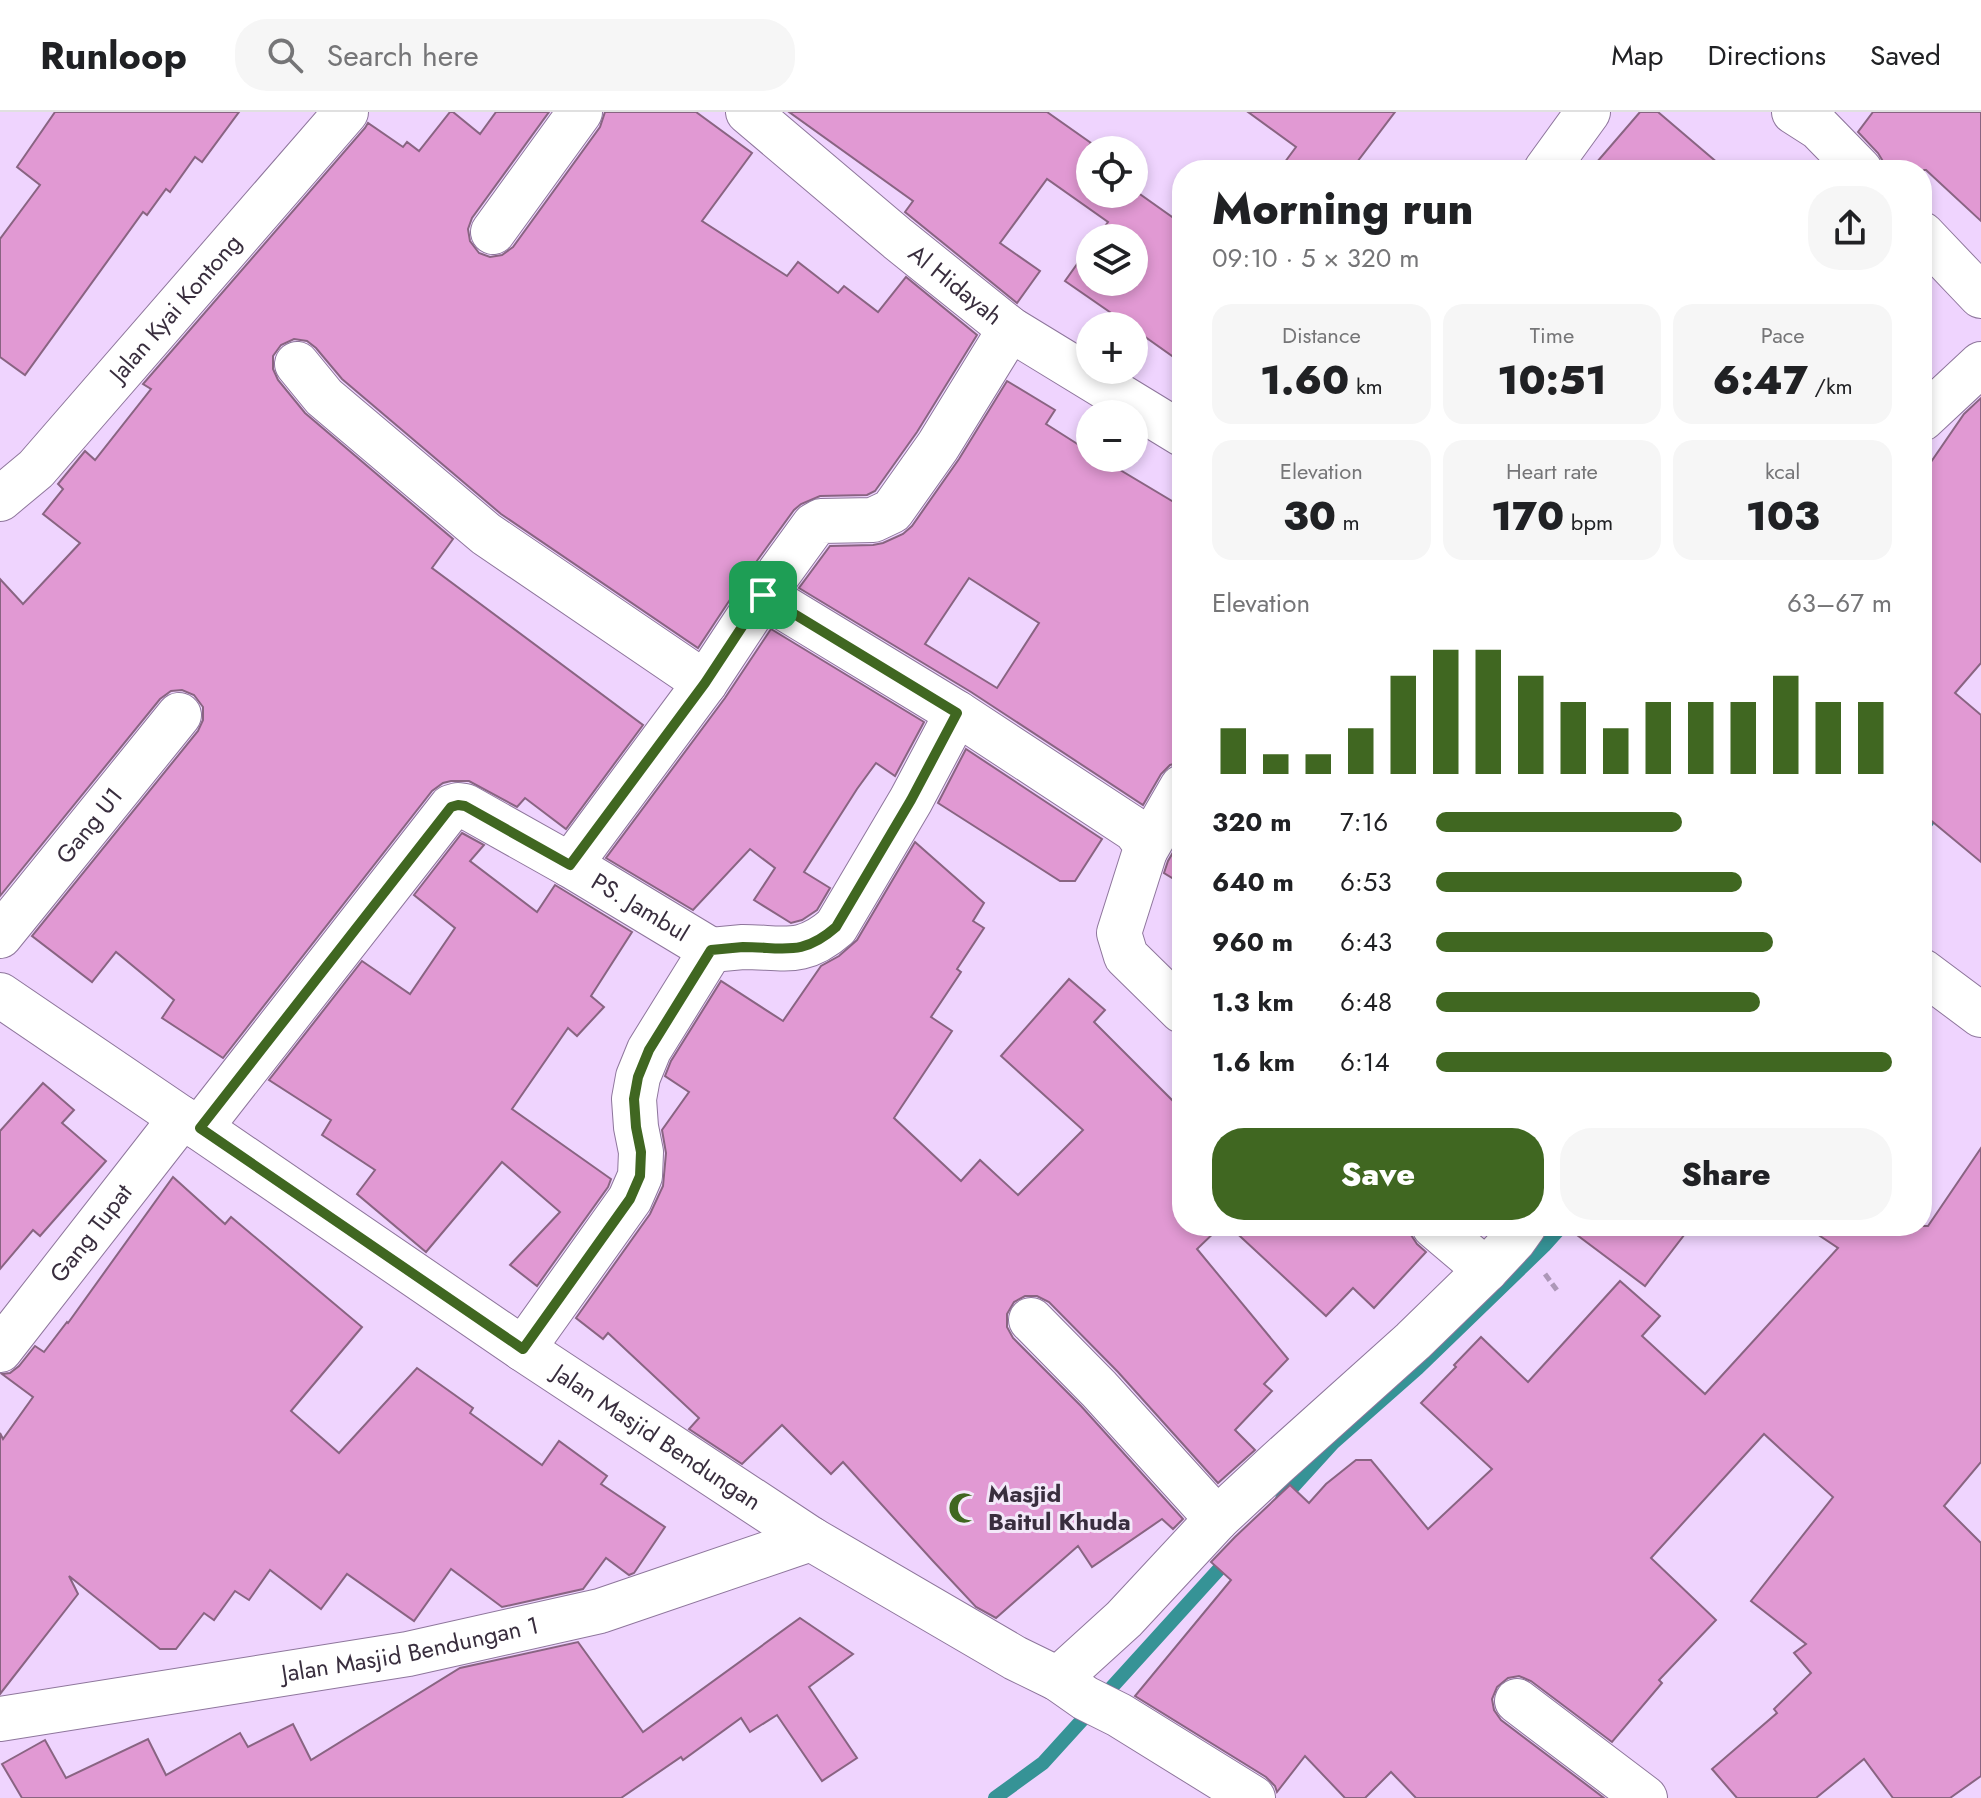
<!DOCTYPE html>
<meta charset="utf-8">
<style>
:root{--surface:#fff;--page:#f6f6f6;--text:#202124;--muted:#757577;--line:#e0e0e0;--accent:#406721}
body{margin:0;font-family:Jost,sans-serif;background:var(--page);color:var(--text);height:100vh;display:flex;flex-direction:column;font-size:30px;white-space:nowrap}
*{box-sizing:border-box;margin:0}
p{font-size:26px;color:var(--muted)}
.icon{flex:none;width:44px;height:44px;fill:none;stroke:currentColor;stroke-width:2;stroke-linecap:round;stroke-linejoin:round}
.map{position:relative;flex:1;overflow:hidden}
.details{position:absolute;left:1172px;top:48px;width:760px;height:1076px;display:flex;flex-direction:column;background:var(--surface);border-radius:32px;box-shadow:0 4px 12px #0003}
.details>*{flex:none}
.fabs{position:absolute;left:1076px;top:24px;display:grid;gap:16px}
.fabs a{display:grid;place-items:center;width:72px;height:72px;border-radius:50%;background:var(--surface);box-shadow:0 4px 12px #0003;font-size:40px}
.pin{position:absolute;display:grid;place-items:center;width:68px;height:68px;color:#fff;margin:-34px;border-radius:16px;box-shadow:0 4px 12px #0006}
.round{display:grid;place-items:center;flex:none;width:84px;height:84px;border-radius:32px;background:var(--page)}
.overview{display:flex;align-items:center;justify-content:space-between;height:136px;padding:0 40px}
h1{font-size:44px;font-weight:800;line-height:60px}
.figures{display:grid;grid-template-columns:repeat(3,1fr);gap:12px;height:136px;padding:8px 40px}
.figures div{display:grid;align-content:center;border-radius:20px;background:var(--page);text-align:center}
.figures b{font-size:40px;font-weight:800}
.figures small{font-size:22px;font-weight:400}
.figures p{font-size:22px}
.chart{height:224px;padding:16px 40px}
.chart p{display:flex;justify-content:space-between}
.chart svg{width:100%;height:144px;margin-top:8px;stroke:var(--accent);stroke-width:6}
.button{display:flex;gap:16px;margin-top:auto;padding:16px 40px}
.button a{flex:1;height:92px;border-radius:32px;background:var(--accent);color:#fff;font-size:32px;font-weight:800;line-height:92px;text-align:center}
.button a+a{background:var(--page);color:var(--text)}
ul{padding:0 40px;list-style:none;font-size:26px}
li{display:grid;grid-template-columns:128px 96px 1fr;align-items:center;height:60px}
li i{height:20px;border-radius:10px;background:var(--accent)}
header{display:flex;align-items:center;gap:48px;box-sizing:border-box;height:112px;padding:0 40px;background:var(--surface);border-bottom:2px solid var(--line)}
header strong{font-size:38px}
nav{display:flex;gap:44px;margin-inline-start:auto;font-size:28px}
.search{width:560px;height:72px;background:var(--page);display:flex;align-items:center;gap:20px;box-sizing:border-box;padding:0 28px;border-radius:32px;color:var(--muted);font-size:30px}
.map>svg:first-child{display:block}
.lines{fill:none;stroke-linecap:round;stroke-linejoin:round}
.stream{stroke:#369396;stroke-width:14}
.building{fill:#e199d3;stroke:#896482;stroke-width:2;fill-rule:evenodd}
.minor-casing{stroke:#8e769c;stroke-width:46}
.path{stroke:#ad97b8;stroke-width:5;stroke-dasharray:8 4;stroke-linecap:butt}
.minor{stroke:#fff;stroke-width:44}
.route-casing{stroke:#fff;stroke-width:16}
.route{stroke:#406721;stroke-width:10}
.labels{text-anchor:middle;stroke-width:6;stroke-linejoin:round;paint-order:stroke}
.street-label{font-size:24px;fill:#392e3e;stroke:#f3e8f9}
.poi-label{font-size:24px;font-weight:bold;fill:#392e3e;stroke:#f3e8f9;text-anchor:start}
</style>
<header>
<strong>Runloop</strong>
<div class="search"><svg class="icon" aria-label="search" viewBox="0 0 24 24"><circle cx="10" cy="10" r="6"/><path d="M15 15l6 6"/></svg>Search here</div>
<nav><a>Map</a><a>Directions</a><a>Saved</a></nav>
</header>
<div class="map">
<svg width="1981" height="1686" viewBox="0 0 1981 1686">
<rect width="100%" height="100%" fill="#efd4fe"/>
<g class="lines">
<g class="stream">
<polyline points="1922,716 1940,692"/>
<polyline points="1282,1387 1333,1331 1418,1256 1544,1134 1562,1114"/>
<polyline points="995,1686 1043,1651 1231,1444"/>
</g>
</g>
<g class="building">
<polygon points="55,0 239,0 202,50 195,45 170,80 166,77 147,103 143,100 25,263 0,245 0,127 40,73 17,55"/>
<polygon points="450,0 453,0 480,22 496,0 549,0 472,106 468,117 470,129 479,141 490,145 502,143 513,135 600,15 605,0 696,0 752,41 702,109 787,164 798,150 838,181 844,174 878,200 906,165 977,223 917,320 875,379 867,383 820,384 801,392 794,398 743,468 698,536 501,402 342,267 316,236 307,229 294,227 281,233 273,244 273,257 278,268 305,301 453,427 432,456 643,613 566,717 525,686 517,695 469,669 451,669 443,671 432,679 223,946 162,906 174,888 116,840 92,870 32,824 198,619 203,608 203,595 194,583 182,578 171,579 160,587 0,784 0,467 23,492 80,431 43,402 63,377 58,372 85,339 95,348 151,277 143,272 365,16 368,11 403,35 407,30 419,39"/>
<polygon points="789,0 1047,0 1091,31 1083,42 1090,47 1090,82 1134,82 1134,78 1182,112 1182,251 1134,217 1134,214 1130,214 1065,169 1090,134 1090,170 1134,170 1134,126 1096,126 1108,110 1047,67 1000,131 1040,159 1017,191 905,100 913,89"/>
<polygon points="1248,0 1395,0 1351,58 1279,58 1296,35"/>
<polygon points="1640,0 1658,0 1726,58 1590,58"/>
<polygon points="1873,0 1981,0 1981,109 1926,58 1884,58 1884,51 1878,41 1858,20"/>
<path d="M1007,269l48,29 -9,14 44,28v6h10l82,49v255l-12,3 -9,9 -18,31 -172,-113 -172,-104 31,-42 43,-1 10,-2 20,-9 9,-8 47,-67zM969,466l70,45 -42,65 -72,-44z"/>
<polygon points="1981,286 1981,551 1955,581 1981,603 1981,750 1922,701 1922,363 1964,302"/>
<polygon points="771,517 924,610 895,664 876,651 857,677 804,760 830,776 817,798 802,808 791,811 754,788 775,756 750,737 693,798 606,746 725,586"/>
<polygon points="966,637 1102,727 1075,769 1060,769 938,691"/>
<polygon points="462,721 484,733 470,749 537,800 555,773 632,820 591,884 604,895 577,924 568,916 512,997 611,1067 608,1075 537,1174 510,1153 560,1100 502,1050 426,1140 357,1082 375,1058 322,1023 331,1008 269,968 362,849 410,882 455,816 414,783"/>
<polygon points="1182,725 1182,772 1164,761 1168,749"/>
<polygon points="915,730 984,791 973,809 984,816 957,857 961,860 931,905 952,919 894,1006 961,1069 980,1048 1018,1083 1083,1018 1001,944 1069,867 1105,898 1094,910 1182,998 1182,1114 1221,1114 1197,1137 1288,1247 1264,1272 1272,1279 1235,1318 1255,1338 1218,1371 1118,1260 1049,1190 1037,1184 1025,1184 1014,1190 1007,1202 1007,1215 1013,1226 1081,1294 1183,1407 1173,1417 1162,1407 1092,1455 1078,1434 996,1506 976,1495 933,1449 843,1350 831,1362 782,1313 742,1352 689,1317 699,1306 608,1221 603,1227 576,1206 650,1102 663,1074 666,1041 662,1018 689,980 665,964 671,949 721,869 783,909 821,854 839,844 857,828"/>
<polygon points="43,971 74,998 62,1011 106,1049 40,1124 33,1118 0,1157 0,1019"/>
<polygon points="1981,1036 1981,1350 1944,1394 1981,1431 1981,1664 1950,1686 1893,1686 1864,1647 1816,1686 1737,1686 1712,1657 1777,1601 1774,1597 1811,1561 1794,1541 1806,1532 1751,1489 1833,1385 1764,1322 1651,1446 1716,1508 1659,1568 1662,1571 1612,1630 1531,1569 1519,1564 1508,1566 1497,1575 1492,1587 1494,1598 1501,1608 1604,1686 1416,1686 1391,1660 1365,1686 1345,1686 1305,1644 1277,1680 1275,1674 1266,1665 1135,1584 1231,1468 1211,1450 1235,1425 1290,1373 1309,1391 1326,1372 1356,1348 1371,1348 1428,1417 1492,1357 1421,1291 1456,1255 1454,1253 1481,1225 1528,1270 1620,1169 1660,1204 1642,1224 1705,1282 1838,1136 1805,1114 1928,1114"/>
<polygon points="173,1065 225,1112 231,1105 362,1215 291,1299 339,1341 417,1256 473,1296 470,1301 542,1353 559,1329 607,1364 601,1372 665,1415 634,1461 629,1463 606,1446 583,1477 502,1495 451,1457 414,1509 347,1462 321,1497 270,1458 249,1488 235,1479 214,1508 204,1501 176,1537 160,1537 69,1464 78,1482 0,1582 0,1321 3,1327 33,1285 2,1262 10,1261 19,1254 35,1234 44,1240 67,1210 68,1211"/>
<polygon points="1229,1114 1410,1114 1411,1123 1417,1132 1426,1140 1374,1196 1353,1176 1326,1204"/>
<polygon points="1565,1114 1691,1114 1645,1174"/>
<polygon points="800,1506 853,1542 809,1575 857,1646 822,1669 777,1603 750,1620 741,1606 683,1648 681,1645 621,1686 22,1686 2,1652 45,1628 66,1666 148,1627 166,1663 240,1621 248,1635 293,1612 311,1648 460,1556 578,1530 643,1620"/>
</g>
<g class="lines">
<defs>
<g id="minor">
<path id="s1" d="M748,0l150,127 112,90 172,105"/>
<polyline points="1794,0 1819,16 1860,58"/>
<polyline points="1546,58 1588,0"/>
<polyline points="493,120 580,0"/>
<polyline points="1922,122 1981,184"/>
<polyline points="297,252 324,285 486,422 705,571"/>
<polyline points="1922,307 1981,252"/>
<path id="s2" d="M0,387l36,-30 310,-357"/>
<polyline points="763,483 957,601 1135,718 1143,729 1145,739 1119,821 1126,844 1182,899"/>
<polyline points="1145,739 1182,675"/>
<path id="s3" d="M570,753l141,85"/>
<path id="s4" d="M0,824l179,-221"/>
<path d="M711,838c11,-1 22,-2 32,-3 40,0 59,10 93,-20l75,-127 46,-87"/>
<polyline points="1922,859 1981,903"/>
<path id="s5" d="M0,883l181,123 19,10 323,221 288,190 204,119 43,21 27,19 34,17 134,83"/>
<polyline points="200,1016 451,695 458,693 465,694 570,753 705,571 763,483 814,413 821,409 873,408 892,399 938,334 1010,217"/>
<polyline points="1434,1114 1486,1158"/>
<polyline points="1031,1208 1099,1277 1217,1407"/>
<polyline points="523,1237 630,1087 640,1064 641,1040 636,1015 634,987 638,965 649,938 711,838"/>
<path id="s6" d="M0,1238l181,-232"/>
<polyline points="1058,1567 1124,1507 1217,1407 1275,1353 1413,1229 1486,1158 1514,1128 1524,1114"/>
<polyline points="1517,1589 1645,1686"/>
<path id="s7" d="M0,1607l408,-65 192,-43 211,-72"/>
</g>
</defs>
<use href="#minor" class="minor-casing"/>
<polyline class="path" points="1545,1162 1559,1181"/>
<use href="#minor" class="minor"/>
</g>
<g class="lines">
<defs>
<path id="route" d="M763,483l194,118 -46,87 -75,127c-34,30 -52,20 -93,20 -10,1 -22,2 -32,3l-62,100 -11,27 -4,22 2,28 5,25 -1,24 -10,23 -107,150 -323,-221 251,-321 7,-2 7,1 105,59 135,-182z"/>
</defs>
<use href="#route" class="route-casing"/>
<use href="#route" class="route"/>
</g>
<defs>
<symbol id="mosque-bare" viewBox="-9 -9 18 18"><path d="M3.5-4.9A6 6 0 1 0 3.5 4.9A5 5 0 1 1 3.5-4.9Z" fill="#406721" stroke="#f3e8f9" stroke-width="2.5" paint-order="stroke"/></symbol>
</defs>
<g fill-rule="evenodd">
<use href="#mosque-bare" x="942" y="1374" width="44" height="44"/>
</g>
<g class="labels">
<g class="street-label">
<text dy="8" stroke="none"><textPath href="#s1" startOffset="270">Al Hidayah</textPath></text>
<text dy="8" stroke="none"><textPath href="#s2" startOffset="260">Jalan Kyai Kontong</textPath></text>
<text dy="8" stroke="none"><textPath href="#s4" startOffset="142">Gang U1</textPath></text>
<text dy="8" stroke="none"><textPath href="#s3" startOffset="82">PS. Jambul</textPath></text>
<text dy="8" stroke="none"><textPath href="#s6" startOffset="148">Gang Tupat</textPath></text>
<text dy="8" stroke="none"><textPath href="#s5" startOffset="792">Jalan Masjid Bendungan</textPath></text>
<text dy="8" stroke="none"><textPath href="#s7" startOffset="416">Jalan Masjid Bendungan 1</textPath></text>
</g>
<g class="poi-label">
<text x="988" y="1390">Masjid<tspan x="988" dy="28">Baitul Khuda</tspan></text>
</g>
</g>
</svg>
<div class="fabs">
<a><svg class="icon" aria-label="locate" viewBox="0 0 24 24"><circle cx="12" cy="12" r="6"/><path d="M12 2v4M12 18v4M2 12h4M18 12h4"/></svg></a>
<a><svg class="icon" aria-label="layers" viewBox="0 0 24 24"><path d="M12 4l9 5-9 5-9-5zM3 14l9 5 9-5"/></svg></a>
<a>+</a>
<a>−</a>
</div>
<div class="pin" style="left:763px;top:483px;background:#1e9e55"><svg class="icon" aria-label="arrive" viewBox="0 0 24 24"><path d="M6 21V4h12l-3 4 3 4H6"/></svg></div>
<section class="details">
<div class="overview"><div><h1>Morning run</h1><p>09:10 · 5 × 320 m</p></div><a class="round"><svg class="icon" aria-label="share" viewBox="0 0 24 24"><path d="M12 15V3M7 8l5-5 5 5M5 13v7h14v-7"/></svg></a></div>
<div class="figures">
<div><p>Distance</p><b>1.60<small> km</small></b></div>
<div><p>Time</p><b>10:51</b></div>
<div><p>Pace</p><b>6:47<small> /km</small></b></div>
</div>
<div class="figures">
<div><p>Elevation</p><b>30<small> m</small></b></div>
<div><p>Heart rate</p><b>170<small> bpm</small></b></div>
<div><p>kcal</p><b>103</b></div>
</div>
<div class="chart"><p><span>Elevation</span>63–67 m</p>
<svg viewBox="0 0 160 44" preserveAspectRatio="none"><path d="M5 44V30M15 44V38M25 44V38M35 44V30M45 44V14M55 44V6M65 44V6M75 44V14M85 44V22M95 44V30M105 44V22M115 44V22M125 44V22M135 44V14M145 44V22M155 44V22"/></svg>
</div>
<ul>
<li><b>320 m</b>7:16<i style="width:54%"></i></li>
<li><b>640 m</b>6:53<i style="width:67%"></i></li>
<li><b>960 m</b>6:43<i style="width:74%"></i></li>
<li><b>1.3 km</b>6:48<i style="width:71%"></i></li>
<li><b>1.6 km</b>6:14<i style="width:100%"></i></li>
</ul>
<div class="button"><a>Save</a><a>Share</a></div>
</section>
</div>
